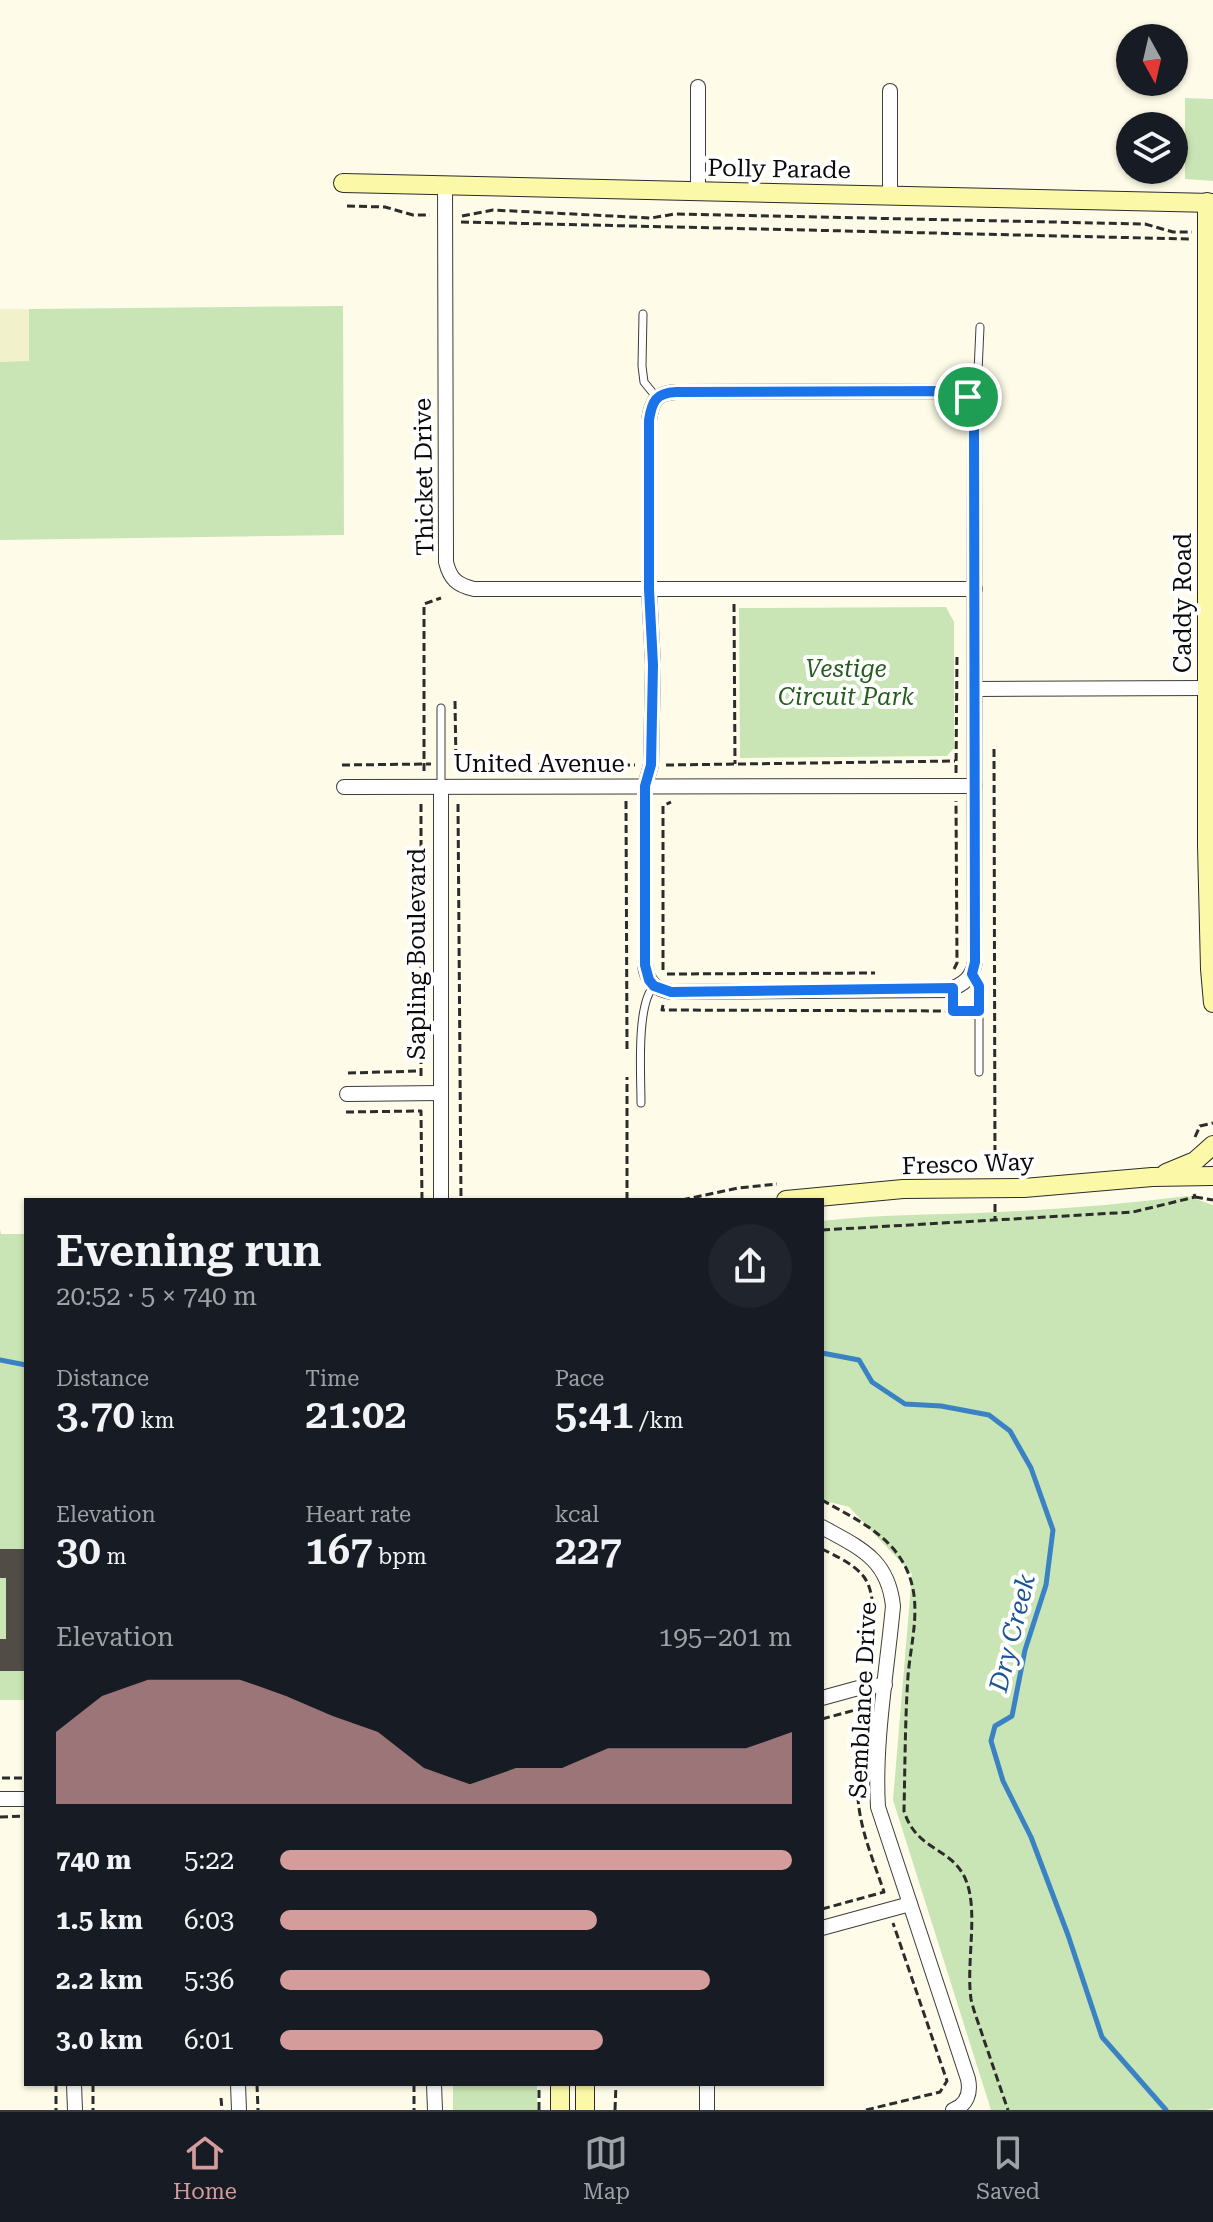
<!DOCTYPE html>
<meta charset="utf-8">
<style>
:root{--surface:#171b24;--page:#20242c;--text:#f1f3f6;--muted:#9ea1a6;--line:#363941;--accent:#d49c9b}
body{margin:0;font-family:"Roboto Serif",serif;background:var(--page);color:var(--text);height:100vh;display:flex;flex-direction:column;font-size:30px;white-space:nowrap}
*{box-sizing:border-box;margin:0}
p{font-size:26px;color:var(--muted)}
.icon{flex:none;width:44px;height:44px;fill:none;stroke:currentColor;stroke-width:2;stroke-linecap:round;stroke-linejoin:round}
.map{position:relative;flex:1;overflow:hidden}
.sheet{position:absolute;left:24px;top:1198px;width:800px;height:888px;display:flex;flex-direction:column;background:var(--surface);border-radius:0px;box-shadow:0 2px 6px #0004}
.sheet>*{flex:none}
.needle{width:52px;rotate:172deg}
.controls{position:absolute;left:1116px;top:24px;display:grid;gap:16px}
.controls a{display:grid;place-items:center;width:72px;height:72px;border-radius:50%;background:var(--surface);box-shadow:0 2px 6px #0004;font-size:40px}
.pin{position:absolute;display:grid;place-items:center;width:68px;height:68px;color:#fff;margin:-34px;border:4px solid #fff;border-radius:50%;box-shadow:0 2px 8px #0007}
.round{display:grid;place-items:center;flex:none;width:84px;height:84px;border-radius:42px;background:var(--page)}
.head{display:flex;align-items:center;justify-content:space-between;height:136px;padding:0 32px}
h1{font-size:44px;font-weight:600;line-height:60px}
.figures{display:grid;grid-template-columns:repeat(3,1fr);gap:12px;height:136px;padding:8px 32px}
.figures div{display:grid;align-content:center}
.figures b{font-size:40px;font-weight:600}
.figures small{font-size:22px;font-weight:400}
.figures p{font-size:22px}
.chart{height:224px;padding:16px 32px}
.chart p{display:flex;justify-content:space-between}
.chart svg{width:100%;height:144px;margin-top:8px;fill:var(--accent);opacity:.7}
ul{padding:0 32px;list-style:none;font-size:26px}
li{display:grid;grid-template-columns:128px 96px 1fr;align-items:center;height:60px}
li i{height:20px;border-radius:10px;background:var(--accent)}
.tabs{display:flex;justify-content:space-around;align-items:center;height:112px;border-top:2px solid var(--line);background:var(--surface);font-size:22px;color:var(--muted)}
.tabs a{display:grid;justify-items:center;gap:4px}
.tabs .active{color:var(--accent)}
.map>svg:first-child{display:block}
.farmland{fill:#f1f2cb}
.green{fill:#cae5b5}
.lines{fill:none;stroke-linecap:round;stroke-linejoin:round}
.stream{stroke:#3b82c5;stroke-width:5}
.building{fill:#524c47}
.lane-casing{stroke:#3d3d3d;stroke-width:9}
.street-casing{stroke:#3d3d3d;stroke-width:16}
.secondary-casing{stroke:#2c2c2c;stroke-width:20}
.path{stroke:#2c2c2c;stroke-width:3;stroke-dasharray:8 4;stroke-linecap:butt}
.lane{stroke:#fff;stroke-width:7}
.street{stroke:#fff;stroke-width:14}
.secondary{stroke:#fbf9a7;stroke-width:18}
.route-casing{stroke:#fff;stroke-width:16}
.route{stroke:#1a73e8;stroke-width:10}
.labels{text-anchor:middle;stroke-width:8;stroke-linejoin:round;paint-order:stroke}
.street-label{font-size:24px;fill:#0a0a0a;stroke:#fff}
.park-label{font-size:24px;font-style:italic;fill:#265d1f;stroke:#fff}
.water-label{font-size:26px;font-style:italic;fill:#1c5494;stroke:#fff}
</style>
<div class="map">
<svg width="1213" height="2110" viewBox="0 0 1213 2110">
<rect width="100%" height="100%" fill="#fefce8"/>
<rect class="farmland" x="0" y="309" width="29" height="53"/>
<g class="green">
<polygon points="1185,98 1213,99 1213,181 1185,179"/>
<polygon points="343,306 344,535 0,540 0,362 29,361 29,309"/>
<polygon points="946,607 954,622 954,748 947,756 740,758 739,608"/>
<path d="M1187,1196l26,9v903l-7,2h-215l-98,-310 19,-226 -63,-67 -27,-7v-279c59,-7 118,-6 177,-9 63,-3 126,-8 188,-16z"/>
<polygon points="0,1229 1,1234 26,1234 26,1700 0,1700"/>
<rect x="453" y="2084" width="84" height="26"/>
</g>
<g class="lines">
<g class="stream">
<polyline points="822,1353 859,1360 872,1382 905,1404 941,1406 989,1415 1010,1431 1031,1468 1053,1530 1046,1585 1025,1650 1012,1716 995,1726 991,1741 1003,1781 1031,1837 1068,1935 1102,2037 1166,2110"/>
<polyline points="0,1360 26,1365"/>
</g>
</g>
<polygon class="building" points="0,1549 26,1549 26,1671 0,1671 0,1639 6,1639 6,1578 0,1578"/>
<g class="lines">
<defs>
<g id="lane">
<polyline points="643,314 642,366 644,382 657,398"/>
<polyline points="968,397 978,372 980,327"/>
<polyline points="441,708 441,787"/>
<polyline points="972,974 979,986 979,1072"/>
<path d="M641,1103c0,-27 -5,-99 13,-117"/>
</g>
<g id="street">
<polyline points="890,91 890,195"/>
<path d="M445,185l1,377c4,17 11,23 28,27h501"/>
<polyline points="698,191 698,87"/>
<path d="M945,391l13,1 10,5 6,23 1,542c-3,16 -11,22 -26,28l-278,2c-17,-3 -24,-11 -26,-27v-179l6,-21 2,-100 -4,-76v-169c3,-19 7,-27 27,-28z"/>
<polyline points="975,689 1207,688"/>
<polyline points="344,787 975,786"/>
<polyline points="441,787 441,1200"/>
<polyline points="347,1094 440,1093"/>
<path d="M822,1527c38,21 66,32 71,79 -6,65 -19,136 -15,201l90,272c3,14 -1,26 -15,31"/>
<polyline points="822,1698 862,1687 885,1685"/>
<polyline points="0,1799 26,1799"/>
<polyline points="822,1928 910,1904"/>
<polyline points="74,2084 75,2110"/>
<polyline points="238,2084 239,2110"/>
<polyline points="434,2084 435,2110"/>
<polyline points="707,2084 707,2110"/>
</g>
<g id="secondary">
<polyline points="343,183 1213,203"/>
<polyline points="1207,202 1207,845 1210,969 1213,1003"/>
<polyline points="1166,1173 1195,1161 1213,1145"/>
<polyline points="786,1200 903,1189 1024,1188 1152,1177 1213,1176"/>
<polyline points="585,2084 585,2110"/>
<polyline points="560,2110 560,2084"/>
</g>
</defs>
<use href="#lane" class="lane-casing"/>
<use href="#street" class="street-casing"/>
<use href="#secondary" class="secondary-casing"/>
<g class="path">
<polyline points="347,206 385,207 413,215 430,215"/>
<polyline points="462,216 493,210 651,218 675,214 1145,224 1173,232 1192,232"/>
<polyline points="461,222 1189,239"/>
<polyline points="734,604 735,764"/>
<polyline points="455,701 456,764"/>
<polyline points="994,749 995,1173"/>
<polyline points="454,764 635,765"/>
<polyline points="342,765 431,764"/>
<polyline points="666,765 955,761"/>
<polyline points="424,771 424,604 441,598"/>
<polyline points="956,773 957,656"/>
<polyline points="626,801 627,1050"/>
<polyline points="421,804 421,1080"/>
<polyline points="458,804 461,1200"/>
<polyline points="954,969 957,963 956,801"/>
<polyline points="663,970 663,806 671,802"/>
<polyline points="667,974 875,973"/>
<polyline points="663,1005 662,1010 966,1011"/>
<polyline points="348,1073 420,1071"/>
<polyline points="346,1112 421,1111 422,1200"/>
<polyline points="1195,1137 1200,1126 1213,1123"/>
<polyline points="1195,1197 1213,1200"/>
<polyline points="627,1200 627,1077"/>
<polyline points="682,1200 738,1188 777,1184"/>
<polyline points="995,1204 995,1221"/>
<polyline points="822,1230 1133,1212 1195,1197 1194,1194"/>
<path d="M822,1500c31,18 67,33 84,68 17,35 5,72 2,108 -3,45 -3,91 -4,135 13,42 50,35 63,72 11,31 -1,81 4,116 3,14 9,28 13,41 8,23 16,47 24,70"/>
<path d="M822,1549c14,7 32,15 42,28 16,22 6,66 4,93"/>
<polyline points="822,1719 855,1710 864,1712"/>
<polyline points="2,1778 26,1778"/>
<polyline points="0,1817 26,1816"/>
<path d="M822,1909l62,-17c-9,-27 -21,-55 -25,-84 -5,-35 4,-72 5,-107"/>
<polyline points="56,2084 56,2110"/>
<polyline points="93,2084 93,2110"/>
<polyline points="257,2084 258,2110"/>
<polyline points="414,2084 414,2110"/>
<polyline points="485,2084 509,2084"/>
<polyline points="221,2098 222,2110"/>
<polyline points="539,2110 539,2084"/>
<polyline points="615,2110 616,2084"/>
<polyline points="866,2110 940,2092 947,2081 893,1923"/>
</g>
<use href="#lane" class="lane"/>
<use href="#street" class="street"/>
<use href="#secondary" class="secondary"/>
</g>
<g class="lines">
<defs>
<path id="route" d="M945,391l13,1 10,5 6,23 1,542 -3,12 7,12v25h-26v-23l-282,4 -17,-6 -5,-6 -4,-15v-179l6,-21 2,-100 -4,-76v-169c3,-19 7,-27 27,-28z"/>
</defs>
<use href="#route" class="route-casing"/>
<use href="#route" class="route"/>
</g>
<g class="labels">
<g class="street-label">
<text transform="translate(779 169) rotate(1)" y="8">Polly Parade</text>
<text transform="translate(424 477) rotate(-91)" y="8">Thicket Drive</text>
<text transform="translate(1183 603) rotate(-90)" y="8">Caddy Road</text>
<text x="539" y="772">United Avenue</text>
<text transform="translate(417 954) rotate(-90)" y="8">Sapling Boulevard</text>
<text transform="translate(968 1164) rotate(-2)" y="8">Fresco Way</text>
<text transform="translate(863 1700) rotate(-87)" y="8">Semblance Drive</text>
</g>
<g class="park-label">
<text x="846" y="677">Vestige<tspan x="846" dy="28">Circuit Park</tspan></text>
</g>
<g class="water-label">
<text transform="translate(1012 1633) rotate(-76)" y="9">Dry Creek</text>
</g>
</g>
</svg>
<div class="controls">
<a><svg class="needle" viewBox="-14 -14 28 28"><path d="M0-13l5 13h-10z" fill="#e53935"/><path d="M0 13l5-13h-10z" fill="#9ea1a6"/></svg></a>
<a><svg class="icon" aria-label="layers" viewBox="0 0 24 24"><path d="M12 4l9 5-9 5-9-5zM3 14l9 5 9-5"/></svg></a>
</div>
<div class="pin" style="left:968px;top:397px;background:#1e9e55"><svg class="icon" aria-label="arrive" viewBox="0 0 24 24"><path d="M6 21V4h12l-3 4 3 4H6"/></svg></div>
<section class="sheet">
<div class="head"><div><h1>Evening run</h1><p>20:52 · 5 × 740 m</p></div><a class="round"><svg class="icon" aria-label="share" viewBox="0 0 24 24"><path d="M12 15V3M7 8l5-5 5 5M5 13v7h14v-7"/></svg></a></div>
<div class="figures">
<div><p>Distance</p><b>3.70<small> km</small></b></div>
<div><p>Time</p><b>21:02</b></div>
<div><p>Pace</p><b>5:41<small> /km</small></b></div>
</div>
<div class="figures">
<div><p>Elevation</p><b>30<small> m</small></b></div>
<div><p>Heart rate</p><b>167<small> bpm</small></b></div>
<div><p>kcal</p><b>227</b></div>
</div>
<div class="chart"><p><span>Elevation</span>195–201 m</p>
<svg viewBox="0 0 160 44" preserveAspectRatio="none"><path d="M0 44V22L10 11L20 6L30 6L40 6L50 11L60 17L70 22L80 33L90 38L100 33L110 33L120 27L130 27L140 27L150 27L160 22V44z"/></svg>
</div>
<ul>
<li><b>740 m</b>5:22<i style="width:100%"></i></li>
<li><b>1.5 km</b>6:03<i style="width:62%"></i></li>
<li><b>2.2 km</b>5:36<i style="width:84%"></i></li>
<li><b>3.0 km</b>6:01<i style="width:63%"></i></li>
</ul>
</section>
</div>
<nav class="tabs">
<a class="active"><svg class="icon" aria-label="home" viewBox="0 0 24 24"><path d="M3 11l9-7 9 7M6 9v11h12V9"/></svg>Home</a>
<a><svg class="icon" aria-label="map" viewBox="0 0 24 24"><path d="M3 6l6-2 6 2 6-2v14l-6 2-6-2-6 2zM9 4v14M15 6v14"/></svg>Map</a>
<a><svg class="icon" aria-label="saved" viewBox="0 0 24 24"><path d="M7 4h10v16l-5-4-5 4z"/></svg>Saved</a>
</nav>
